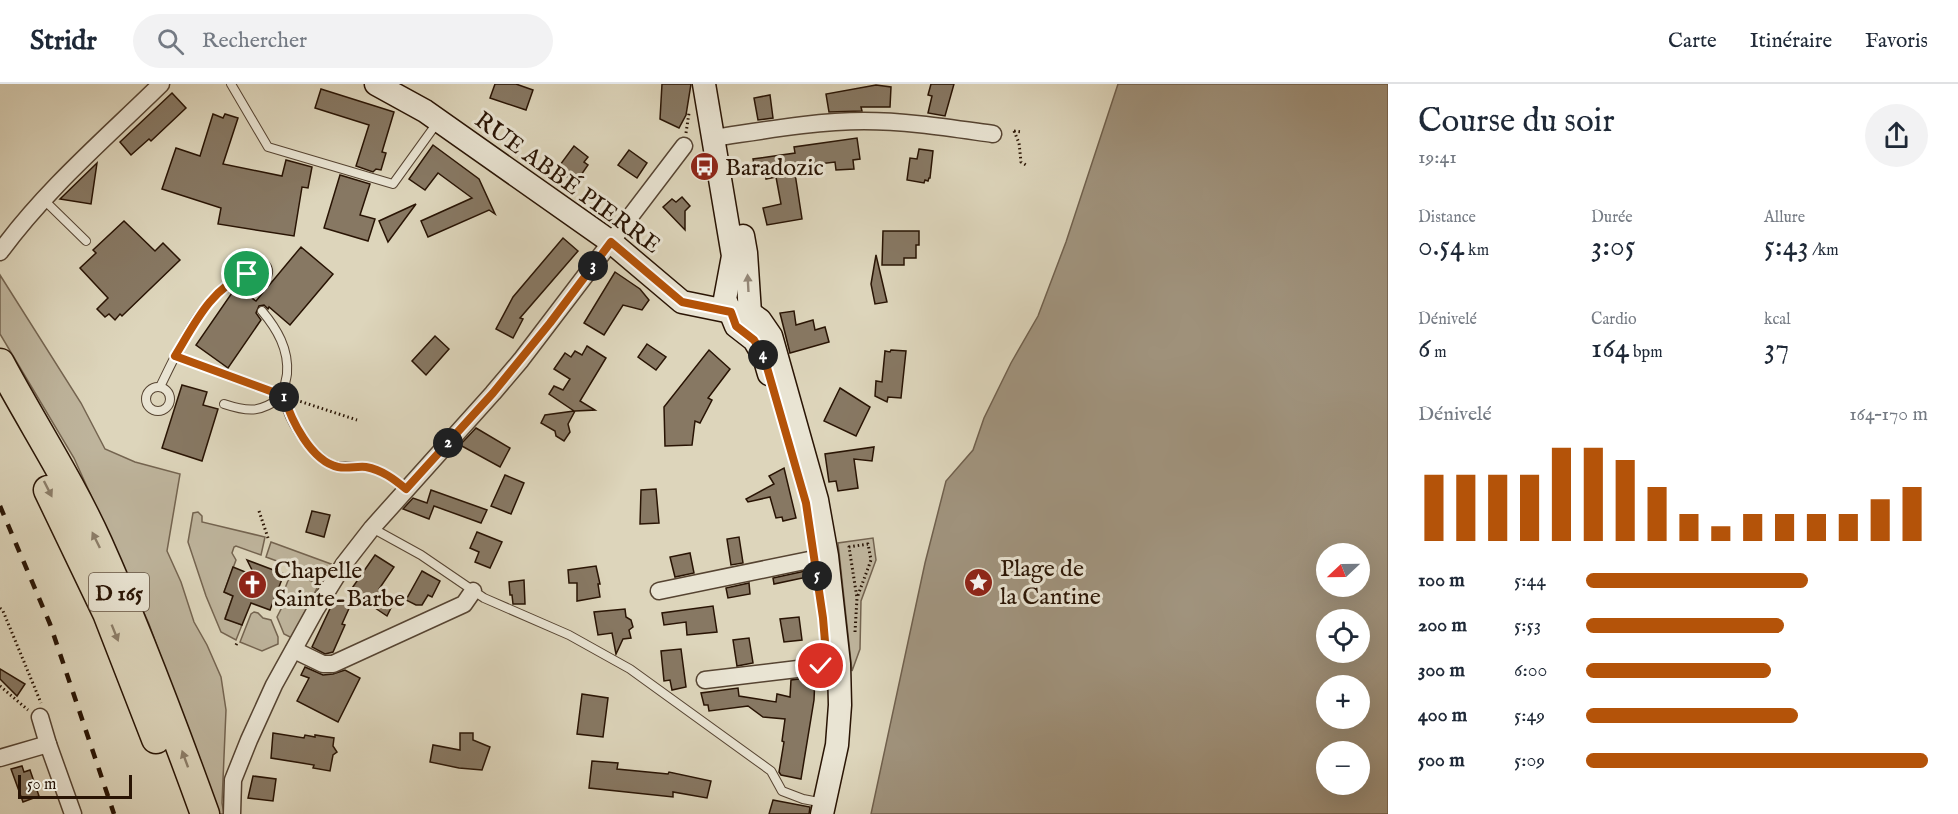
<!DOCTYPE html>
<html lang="fr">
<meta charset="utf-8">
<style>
:root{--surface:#fff;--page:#f2f2f3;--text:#1f2937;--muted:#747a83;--line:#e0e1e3;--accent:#b45309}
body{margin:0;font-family:"IM FELL English",serif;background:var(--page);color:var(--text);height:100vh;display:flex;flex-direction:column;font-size:22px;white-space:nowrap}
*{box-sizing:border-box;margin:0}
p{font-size:20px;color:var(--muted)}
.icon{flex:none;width:33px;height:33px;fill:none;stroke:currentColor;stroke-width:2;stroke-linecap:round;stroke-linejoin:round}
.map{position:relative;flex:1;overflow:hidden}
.details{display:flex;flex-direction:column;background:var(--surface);width:570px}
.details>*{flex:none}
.needle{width:39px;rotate:248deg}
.buttons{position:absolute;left:1316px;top:459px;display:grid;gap:12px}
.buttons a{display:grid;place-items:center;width:54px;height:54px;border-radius:50%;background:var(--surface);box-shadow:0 6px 24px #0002;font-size:30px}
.scale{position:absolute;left:18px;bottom:15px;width:114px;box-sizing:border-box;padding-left:6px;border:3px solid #291404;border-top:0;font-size:16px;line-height:21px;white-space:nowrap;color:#291404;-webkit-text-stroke:4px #e9e4d3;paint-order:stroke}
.pin{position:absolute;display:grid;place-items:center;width:51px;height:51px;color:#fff;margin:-26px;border:3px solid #fff;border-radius:50%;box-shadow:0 2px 6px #0007}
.km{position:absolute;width:30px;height:30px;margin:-15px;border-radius:50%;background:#222;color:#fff;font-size:16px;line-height:30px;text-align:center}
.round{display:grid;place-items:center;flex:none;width:63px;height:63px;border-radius:32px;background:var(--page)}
.overview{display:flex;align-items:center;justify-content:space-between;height:102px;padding:0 30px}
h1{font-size:33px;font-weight:600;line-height:45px}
.figures{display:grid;grid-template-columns:repeat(3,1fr);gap:9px;height:102px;padding:6px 30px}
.figures div{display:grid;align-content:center}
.figures b{font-size:30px;font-weight:600}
.figures small{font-size:16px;font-weight:400}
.figures p{font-size:16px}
.chart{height:168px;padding:12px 30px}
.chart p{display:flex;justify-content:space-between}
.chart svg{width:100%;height:108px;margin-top:6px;stroke:var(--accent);stroke-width:6}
ul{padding:0 30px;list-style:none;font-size:20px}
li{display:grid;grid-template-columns:96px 72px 1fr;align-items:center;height:45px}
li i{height:15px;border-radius:8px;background:var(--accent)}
header{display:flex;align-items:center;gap:36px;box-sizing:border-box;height:84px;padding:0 30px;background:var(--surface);border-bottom:2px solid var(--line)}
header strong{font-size:28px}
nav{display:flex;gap:33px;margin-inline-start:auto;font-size:21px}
.search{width:420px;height:54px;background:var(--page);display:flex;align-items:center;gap:15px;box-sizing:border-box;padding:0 21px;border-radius:33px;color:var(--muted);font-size:22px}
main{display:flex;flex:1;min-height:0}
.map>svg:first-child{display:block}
.green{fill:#beb49c;stroke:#746450;stroke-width:1.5}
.water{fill:#a0937d;stroke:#70604d;stroke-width:1.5;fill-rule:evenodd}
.building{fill:#877863;stroke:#291404;stroke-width:1.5}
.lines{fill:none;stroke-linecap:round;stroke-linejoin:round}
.lane-casing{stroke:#564432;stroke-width:10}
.street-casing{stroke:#564432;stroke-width:19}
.secondary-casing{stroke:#291404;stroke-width:25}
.highway-casing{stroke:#291404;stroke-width:31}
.path{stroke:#291404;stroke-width:3;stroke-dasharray:1.5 3;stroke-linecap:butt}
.lane{stroke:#e9e4d3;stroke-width:8}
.street{stroke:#e9e4d3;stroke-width:16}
.secondary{stroke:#e9e4d3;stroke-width:22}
.highway{stroke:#ddd5bb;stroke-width:28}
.rail{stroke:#291404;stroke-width:4.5;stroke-dasharray:10 10;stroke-linecap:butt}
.oneway{fill:#938676}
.oneway2{fill:#8c7e69}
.route-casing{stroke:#fff;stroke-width:12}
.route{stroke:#b45309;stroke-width:8}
.labels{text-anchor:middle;stroke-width:6;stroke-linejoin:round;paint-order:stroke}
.shield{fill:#e9e4d3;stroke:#635242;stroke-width:1.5}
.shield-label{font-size:22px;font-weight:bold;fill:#291404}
.poi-label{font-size:24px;fill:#291404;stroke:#e9e4d3;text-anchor:start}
.street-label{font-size:24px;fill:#291404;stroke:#e9e4d3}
</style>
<header>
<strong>Stridr</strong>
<div class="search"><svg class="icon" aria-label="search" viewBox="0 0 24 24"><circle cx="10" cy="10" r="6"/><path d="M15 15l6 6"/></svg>Rechercher</div>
<nav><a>Carte</a><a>Itinéraire</a><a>Favoris</a></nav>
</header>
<main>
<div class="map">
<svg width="1388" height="730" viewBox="0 0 1388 730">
<rect width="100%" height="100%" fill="#ddd5bb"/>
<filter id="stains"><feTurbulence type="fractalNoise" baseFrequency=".00333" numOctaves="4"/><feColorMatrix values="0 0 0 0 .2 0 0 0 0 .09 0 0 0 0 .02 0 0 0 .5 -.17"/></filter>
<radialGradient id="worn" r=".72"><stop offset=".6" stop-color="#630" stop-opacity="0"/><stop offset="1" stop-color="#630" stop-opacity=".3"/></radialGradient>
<g class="green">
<polygon points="0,191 81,319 105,365 135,378 180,390 167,467 181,498 194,538 207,561 221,593 226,626 222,719 224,730 217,730 149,540 74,374 0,250"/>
<polygon points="198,428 202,432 202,438 265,453 261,471 236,462 234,463 232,469 236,476 224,508 233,512 225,534 242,541 236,556 221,548 206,512 188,458 193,429"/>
<polygon points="873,454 876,476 861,517 860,565 852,587 838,459"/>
<polygon points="271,458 331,480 323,494 266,473"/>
<polygon points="291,489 319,500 292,554 284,550 277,533 281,525 280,517"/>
<polygon points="254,528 258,529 263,534 271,536 278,553 278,560 262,567 240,558 251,530"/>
</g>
<path class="water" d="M1118,0h270v730h-517l54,-251 21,-82 27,-31 11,-32 27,-55 27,-47 28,-74zM1326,470h33v32h-33zM1326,536h33v32h-33zM1326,602h33v32h-33zM1326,668h33v32h-33z"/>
<g class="building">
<polygon points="495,0 516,0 533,6 526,26 490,14"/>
<polygon points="662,0 691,0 686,31 679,44 660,35"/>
<polygon points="931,0 954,0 945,32 928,29 932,12 928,11"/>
<polygon points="876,1 891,3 890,23 861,23 862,27 829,28 826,10"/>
<polygon points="321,5 394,28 382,68 386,69 381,86 376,85 373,88 356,82 369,41 315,24"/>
<polygon points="172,9 186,24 151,57 149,55 131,71 120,58"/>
<polygon points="770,11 773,34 758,36 754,14"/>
<polygon points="213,30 223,34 225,30 238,34 223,80 282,92 286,76 312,83 308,104 302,103 294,152 218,140 221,124 162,105 176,64 200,72"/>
<polygon points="857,54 860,75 853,76 854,85 836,86 835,78 794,83 802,135 767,141 763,124 781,120 776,93 766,95 765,89 756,91 753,75 795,69 794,63"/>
<polygon points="433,61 479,95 495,130 489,126 428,153 421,137 472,114 438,89 425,106 409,95"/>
<polygon points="574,62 588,73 584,78 588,81 579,94 569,90 567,93 557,85"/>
<polygon points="919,65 933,67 930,94 929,94 928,97 925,96 924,99 907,96 910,74 917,75"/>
<polygon points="629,66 647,79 637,94 618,81"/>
<polygon points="97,79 91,120 60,115"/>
<polygon points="340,91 370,100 360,131 375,135 368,157 324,144"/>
<polygon points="682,113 690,122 685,127 685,146 663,123 672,115 676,118"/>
<polygon points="416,120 388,158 379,137"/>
<polygon points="124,137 155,167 163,159 180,176 122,232 120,230 115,236 109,230 105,233 97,225 108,214 80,184 96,169 93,166"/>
<polygon points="883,147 919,147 919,161 916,161 916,174 904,174 904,181 882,181"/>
<polygon points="563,154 578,167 520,234 523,235 513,254 496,245 513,213"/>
<polygon points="301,163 333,190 290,241 269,223 268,225 264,221 259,222 256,229 261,236 228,284 196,261 236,203 256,217"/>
<polygon points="876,171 887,218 875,220 871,200"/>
<polygon points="615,188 640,205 649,216 642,226 623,221 604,251 584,239"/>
<polygon points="794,227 796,241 813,236 815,246 825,243 829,258 790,269 780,229"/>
<polygon points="435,252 449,265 426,291 412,277"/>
<polygon points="647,260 666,273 656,286 638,273"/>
<polygon points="587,262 606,274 580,317 595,326 575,327 568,340 570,348 564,357 556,352 555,347 541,339 545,331 574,327 549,310 554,302 563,306 570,295 554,285 565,269 571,273 575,267 582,271"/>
<polygon points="709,266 730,285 708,314 712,316 700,339 695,337 692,361 665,362 664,323"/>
<polygon points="891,266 906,267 901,314 888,313 887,318 875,312 876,297 882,298 885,267 890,268"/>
<polygon points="182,301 207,308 203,321 218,325 202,377 162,364"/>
<polygon points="840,304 870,323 856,352 824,337"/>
<polygon points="476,344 510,364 500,383 460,361"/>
<polygon points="874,363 872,377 854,375 858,404 838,407 836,397 829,398 825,370"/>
<polygon points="784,384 796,434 783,437 782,433 776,434 770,413 748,418 746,415 774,400 769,392"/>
<polygon points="505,391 524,399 511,430 491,422"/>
<polygon points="656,405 659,439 640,440 641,406"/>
<polygon points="431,406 487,426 481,439 434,422 429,435 403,425 413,414 427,419"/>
<polygon points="312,427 330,431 324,453 306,448"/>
<polygon points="477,448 502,458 490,484 475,478 479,468 470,464"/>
<polygon points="739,453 743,479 731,481 727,455"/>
<polygon points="690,469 694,489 675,493 670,473"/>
<polygon points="375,471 394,483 379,505 395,516 387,532 350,507"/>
<polygon points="247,476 284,490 270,526 251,519 242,541 225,535 233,512 224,508 233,483 255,492"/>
<polygon points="596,482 600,500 598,500 600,513 577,517 577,499 569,499 568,486"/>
<polygon points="810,486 812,492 774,500 773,494"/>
<polygon points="422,487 440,497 432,513 428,511 422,521 416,521 406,516"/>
<polygon points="524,496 525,520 513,520 512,511 510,511 509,498"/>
<polygon points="749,499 750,510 728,514 726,504"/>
<polygon points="335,514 351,520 342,540 345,541 333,568 325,570 312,563"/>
<polygon points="713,522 717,548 687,551 686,538 664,541 662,529"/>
<polygon points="625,525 626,533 631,536 633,543 629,546 631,554 623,555 616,570 612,549 598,551 594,528"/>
<polygon points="799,533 802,556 784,558 780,535"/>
<polygon points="749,554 753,579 737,582 733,556"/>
<polygon points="681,565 686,603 672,606 670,596 664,597 661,567"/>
<polygon points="305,583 323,591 333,590 345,586 360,594 338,638 297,617 309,594 301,591"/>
<polygon points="0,585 25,600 17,612 0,595"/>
<polygon points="815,593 814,616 801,695 781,691 779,688 784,658 782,657 785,635 763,633 748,622 709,627 708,621 704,621 701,609 738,604 739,612 776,618 777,610 790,613 791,596"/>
<polygon points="582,610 608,614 603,653 577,650"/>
<polygon points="273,649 304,654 305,651 315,653 315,651 334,654 333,662 337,668 333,671 330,687 313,684 314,681 271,674"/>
<polygon points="460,649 473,649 473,656 490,663 482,686 459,684 430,678 433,661 460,666"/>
<polygon points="592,677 618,679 617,685 668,690 669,688 711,697 707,714 673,708 673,713 589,704"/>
<polygon points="22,682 24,688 30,686 39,712 23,718 11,685"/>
<polygon points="253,692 276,695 273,717 248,714"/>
<polygon points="773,716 810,723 809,730 769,730"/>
</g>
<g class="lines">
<defs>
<g id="lane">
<polyline points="231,0 268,63 393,100 437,39"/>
<polyline points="43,115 86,157"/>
<path d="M262,227c15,18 27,38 25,63 -1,7 -4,15 -3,22 2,19 16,40 28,53 23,24 26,15 54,18 16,3 28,12 40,22"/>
<polyline points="175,272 284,312"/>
<path d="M160,303c19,-39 44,-97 87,-113 1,-7 5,-13 13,-11 20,4 -2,35 -13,11"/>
<circle cx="158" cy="315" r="12"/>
<path d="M224,320c27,9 36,8 60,-8"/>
<polyline points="372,444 421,471 484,514 569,551 630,585 771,687 782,707 803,715 824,719"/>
</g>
<g id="street">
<path d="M713,54c48,-7 102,-17 151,-17 43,0 86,7 129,13"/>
<path d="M0,168c46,-63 106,-114 161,-168"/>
<polyline points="659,507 814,475"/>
<polyline points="294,566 323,580 333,580 464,520 473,507"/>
<polyline points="705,596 839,580"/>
<polyline points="40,633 48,660 73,730"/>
<polyline points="0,674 48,660"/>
<polyline points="232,730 233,696 249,656 274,601 316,525 344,480 372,444 493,309 521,276 684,62"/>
</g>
<g id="secondary">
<polyline points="376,0 425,27 611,158 682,218 731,228 750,229 760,236 771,252 817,416 827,472 839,580 840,621 837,661 822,730"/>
<polyline points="704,0 733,172 725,215 736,242 754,256 764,273 769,290"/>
<polyline points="743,152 746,169 750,229"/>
</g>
<g id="highway">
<path d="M0,279c32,60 70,118 98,180 40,89 74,180 107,271"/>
<polyline points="48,406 107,529 156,655"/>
</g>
</defs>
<use href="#lane" class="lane-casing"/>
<use href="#street" class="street-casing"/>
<use href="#secondary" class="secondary-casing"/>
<use href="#highway" class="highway-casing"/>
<g class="path">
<polyline points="1014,47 1019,59 1021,78 1026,81"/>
<polyline points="1014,47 1022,48"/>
<polyline points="686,49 689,29"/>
<polyline points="296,316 357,336"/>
<polyline points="259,427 268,454"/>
<polyline points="0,524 3,527 41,619"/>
<polyline points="855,548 857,514 849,463 868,460 871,476 857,514"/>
<polyline points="236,561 238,557"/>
<polyline points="0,602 28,626"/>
</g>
<use href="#lane" class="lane"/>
<use href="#street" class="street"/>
<use href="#secondary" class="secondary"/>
<use href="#highway" class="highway"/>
<polyline class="rail" points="0,422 50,540 114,730"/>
</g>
<defs><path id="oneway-solid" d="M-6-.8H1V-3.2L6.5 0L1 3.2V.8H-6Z" transform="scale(1.5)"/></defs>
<use class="oneway" href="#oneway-solid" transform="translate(748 199) rotate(-93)"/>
<g class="oneway2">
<use href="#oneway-solid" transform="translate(48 405) rotate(63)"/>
<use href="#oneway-solid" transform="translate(96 456) rotate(-116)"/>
<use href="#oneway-solid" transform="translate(115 549) rotate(68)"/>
<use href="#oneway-solid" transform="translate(185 675) rotate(-110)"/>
</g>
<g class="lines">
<defs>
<path id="route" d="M247,190c-36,14 -53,51 -72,82l109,40c7,24 27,65 54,71 9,2 19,-1 28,0 16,3 28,12 40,22l87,-96 57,-70 61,-81 71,60 49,10 5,14 18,14 10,17 42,146 17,115 4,47 -6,1"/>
</defs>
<use href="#route" class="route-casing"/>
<use href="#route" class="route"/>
</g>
<defs>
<symbol id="bus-disc" viewBox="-11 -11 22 22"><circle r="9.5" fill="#8f2418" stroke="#e9e4d3"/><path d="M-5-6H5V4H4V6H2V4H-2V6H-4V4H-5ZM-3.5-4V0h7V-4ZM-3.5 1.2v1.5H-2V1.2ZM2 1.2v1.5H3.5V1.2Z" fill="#fff"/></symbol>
<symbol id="sight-disc" viewBox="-11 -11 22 22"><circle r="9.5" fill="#8f2418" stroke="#e9e4d3"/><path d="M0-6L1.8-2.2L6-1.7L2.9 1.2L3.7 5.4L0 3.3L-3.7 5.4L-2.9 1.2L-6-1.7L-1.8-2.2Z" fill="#fff"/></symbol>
<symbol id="church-disc" viewBox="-11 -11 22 22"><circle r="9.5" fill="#8f2418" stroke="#e9e4d3"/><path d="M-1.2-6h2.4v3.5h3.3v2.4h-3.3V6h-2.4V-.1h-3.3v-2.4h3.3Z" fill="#fff"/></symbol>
</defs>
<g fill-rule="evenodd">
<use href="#bus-disc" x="688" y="66" width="33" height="33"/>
<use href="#sight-disc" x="962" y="482" width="33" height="33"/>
<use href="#church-disc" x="236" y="484" width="33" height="33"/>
</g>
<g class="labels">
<rect class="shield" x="89" y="489" width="60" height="38" rx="4.5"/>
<g class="shield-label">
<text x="119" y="516">D 165</text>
</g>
<g class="poi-label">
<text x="725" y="91">Baradozic</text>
<text x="1000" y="492">Plage de<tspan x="1000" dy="28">la Cantine</tspan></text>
<text x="274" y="494">Chapelle<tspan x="274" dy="28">Sainte-Barbe</tspan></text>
</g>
<g class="street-label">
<text transform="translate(568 98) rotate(36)" y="8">RUE ABBÉ PIERRE</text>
</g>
</g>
<rect width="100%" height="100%" filter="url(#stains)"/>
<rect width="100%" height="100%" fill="url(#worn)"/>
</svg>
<div class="buttons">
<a><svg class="needle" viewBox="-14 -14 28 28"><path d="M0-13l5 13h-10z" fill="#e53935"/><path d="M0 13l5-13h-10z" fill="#747a83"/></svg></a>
<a><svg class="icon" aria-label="locate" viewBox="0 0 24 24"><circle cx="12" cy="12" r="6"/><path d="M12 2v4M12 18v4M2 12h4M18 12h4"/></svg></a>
<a>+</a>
<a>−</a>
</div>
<div class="scale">50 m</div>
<div class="pin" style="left:247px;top:190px;background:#1e9e55"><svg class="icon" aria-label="arrive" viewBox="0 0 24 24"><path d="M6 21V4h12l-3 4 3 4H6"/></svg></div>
<div class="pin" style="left:821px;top:582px;background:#d93025"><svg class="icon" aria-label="check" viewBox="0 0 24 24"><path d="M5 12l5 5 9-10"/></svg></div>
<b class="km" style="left:284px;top:313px">1</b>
<b class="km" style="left:448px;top:359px">2</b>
<b class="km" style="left:593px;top:182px">3</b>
<b class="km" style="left:763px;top:271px">4</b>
<b class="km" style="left:817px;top:492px">5</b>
</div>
<section class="details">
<div class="overview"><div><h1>Course du soir</h1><p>19:41</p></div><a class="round"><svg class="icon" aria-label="share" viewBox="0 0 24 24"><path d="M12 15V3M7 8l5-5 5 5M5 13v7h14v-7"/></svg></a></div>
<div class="figures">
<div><p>Distance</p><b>0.54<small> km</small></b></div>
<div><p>Durée</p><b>3:05</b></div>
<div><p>Allure</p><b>5:43<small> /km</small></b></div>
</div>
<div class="figures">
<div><p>Dénivelé</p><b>6<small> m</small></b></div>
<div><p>Cardio</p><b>164<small> bpm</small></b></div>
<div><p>kcal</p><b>37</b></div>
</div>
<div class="chart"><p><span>Dénivelé</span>164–170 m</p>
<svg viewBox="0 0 160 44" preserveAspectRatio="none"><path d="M5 44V17M15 44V17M25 44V17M35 44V17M45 44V6M55 44V6M65 44V11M75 44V22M85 44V33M95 44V38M105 44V33M115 44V33M125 44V33M135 44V33M145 44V27M155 44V22"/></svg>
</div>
<ul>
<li><b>100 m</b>5:44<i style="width:65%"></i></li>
<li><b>200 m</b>5:53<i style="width:58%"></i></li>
<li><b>300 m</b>6:00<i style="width:54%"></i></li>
<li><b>400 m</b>5:49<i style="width:62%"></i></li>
<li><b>500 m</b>5:09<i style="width:100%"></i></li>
</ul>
</section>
</main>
